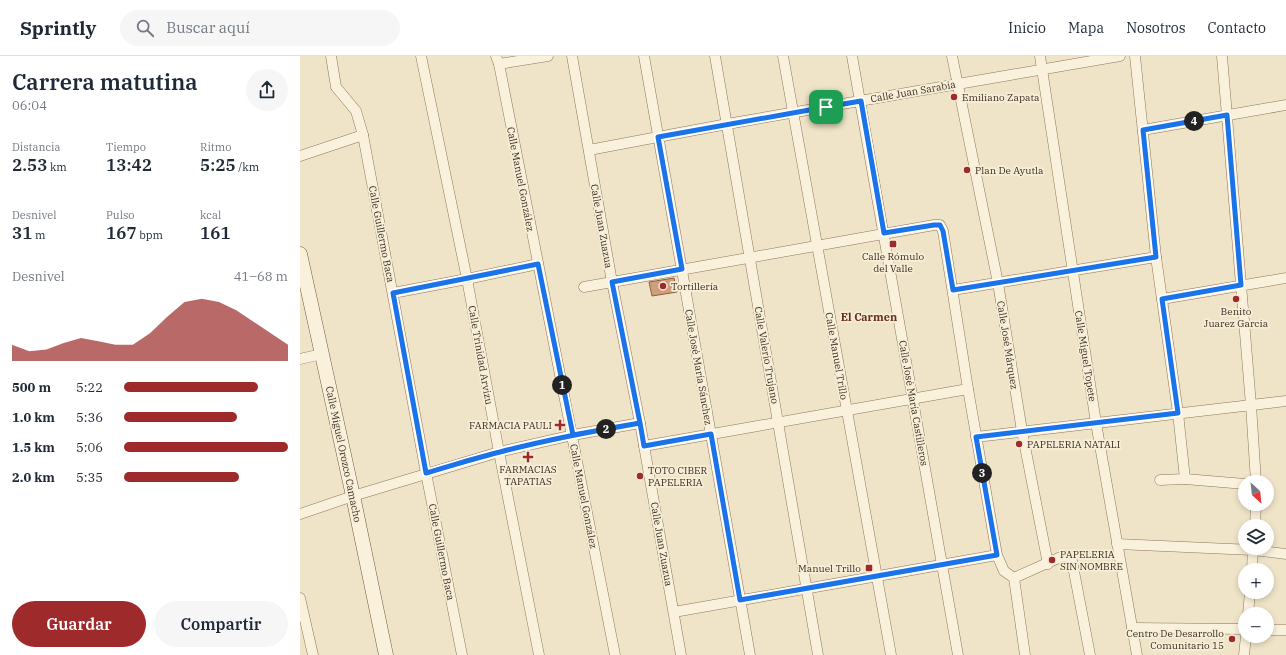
<!DOCTYPE html>
<html lang="es">
<meta charset="utf-8">
<style>
:root{--surface:#fff;--page:#f6f6f7;--text:#1f2937;--muted:#747a83;--line:#e0e1e3;--accent:#9e2a2b}
body{margin:0;font-family:"IBM Plex Serif",serif;background:var(--page);color:var(--text);height:100vh;display:flex;flex-direction:column;font-size:15px;white-space:nowrap}
*{box-sizing:border-box;margin:0}
p{font-size:13px;color:var(--muted)}
.icon{flex:none;width:22px;height:22px;fill:none;stroke:currentColor;stroke-width:2;stroke-linecap:round;stroke-linejoin:round}
.map{position:relative;flex:1;overflow:hidden}
.side{display:flex;flex-direction:column;background:var(--surface);width:300px}
.side>*{flex:none}
.needle{width:26px;rotate:153deg}
.fabs{position:absolute;left:938px;top:419px;display:grid;gap:8px}
.fabs a{display:grid;place-items:center;width:36px;height:36px;border-radius:50%;background:var(--surface);box-shadow:0 2px 6px #0003;font-size:20px}
.pin{position:absolute;display:grid;place-items:center;width:34px;height:34px;color:#fff;margin:-17px;border-radius:8px;box-shadow:0 2px 6px #0006}
.km{position:absolute;width:20px;height:20px;margin:-10px;border-radius:50%;background:#222;color:#fff;font-size:11px;line-height:20px;text-align:center}
.round{display:grid;place-items:center;flex:none;width:42px;height:42px;border-radius:21px;background:var(--page)}
.summary{display:flex;align-items:center;justify-content:space-between;height:68px;padding:0 12px}
h1{font-size:22px;font-weight:600;line-height:30px}
.figures{display:grid;grid-template-columns:repeat(3,1fr);gap:6px;height:68px;padding:4px 12px}
.figures div{display:grid;align-content:center}
.figures b{font-size:17px;font-weight:600}
.figures small{font-size:11px;font-weight:400}
.figures p{font-size:11px}
.chart{height:112px;padding:8px 12px}
.chart p{display:flex;justify-content:space-between}
.chart svg{width:100%;height:72px;margin-top:4px;fill:var(--accent);opacity:.7}
.primary-button{display:flex;gap:8px;margin-top:auto;padding:8px 12px}
.primary-button a{flex:1;height:46px;border-radius:24px;background:var(--accent);color:#fff;font-size:16px;font-weight:600;line-height:46px;text-align:center}
.primary-button a+a{background:var(--page);color:var(--text)}
ul{padding:0 12px;list-style:none;font-size:13px}
li{display:grid;grid-template-columns:64px 48px 1fr;align-items:center;height:30px}
li i{height:10px;border-radius:5px;background:var(--accent)}
header{display:flex;align-items:center;gap:24px;box-sizing:border-box;height:56px;padding:0 20px;background:var(--surface);border-bottom:1px solid var(--line)}
header strong{font-size:19px}
nav{display:flex;gap:22px;margin-inline-start:auto;font-size:14px}
.search{width:280px;height:36px;background:var(--page);display:flex;align-items:center;gap:10px;box-sizing:border-box;padding:0 14px;border-radius:22px;color:var(--muted);font-size:15px}
main{display:flex;flex:1;min-height:0}
.map>svg:first-child{display:block}
.building{fill:#cf9f7d;stroke:#8d5f41}
.lines{fill:none;stroke-linecap:round;stroke-linejoin:round}
.street-casing{stroke:#8d765c;stroke-width:11}
.secondary-casing{stroke:#6f573f;stroke-width:15}
.street{stroke:#faf1dc;stroke-width:10}
.secondary{stroke:#faf1dc;stroke-width:14}
.route-casing{stroke:#fff;stroke-width:8}
.route{stroke:#1a73e8;stroke-width:5}
.poi-dot{fill:#9e2a2b;stroke:#f7eed8;stroke-width:1.5}
.labels{text-anchor:middle;stroke-width:3.5;stroke-linejoin:round;paint-order:stroke}
.street-label{font-size:10px;fill:#3d2e20;stroke:#f7eed8}
.poi-label{font-size:10px;fill:#3d2e20;stroke:#f7eed8;text-anchor:start}
.neighbourhood-label{font-size:11px;font-weight:bold;fill:#6b2e1e;stroke:#f7eed8}
</style>
<header>
<strong>Sprintly</strong>
<div class="search"><svg class="icon" aria-label="search" viewBox="0 0 24 24"><circle cx="10" cy="10" r="6"/><path d="M15 15l6 6"/></svg>Buscar aquí</div>
<nav><a>Inicio</a><a>Mapa</a><a>Nosotros</a><a>Contacto</a></nav>
</header>
<main>
<section class="side">
<div class="summary"><div><h1>Carrera matutina</h1><p>06:04</p></div><a class="round"><svg class="icon" aria-label="share" viewBox="0 0 24 24"><path d="M12 15V3M7 8l5-5 5 5M5 13v7h14v-7"/></svg></a></div>
<div class="figures">
<div><p>Distancia</p><b>2.53<small> km</small></b></div>
<div><p>Tiempo</p><b>13:42</b></div>
<div><p>Ritmo</p><b>5:25<small> /km</small></b></div>
</div>
<div class="figures">
<div><p>Desnivel</p><b>31<small> m</small></b></div>
<div><p>Pulso</p><b>167<small> bpm</small></b></div>
<div><p>kcal</p><b>161</b></div>
</div>
<div class="chart"><p><span>Desnivel</span>41–68 m</p>
<svg viewBox="0 0 160 44" preserveAspectRatio="none"><path d="M0 44V34L10 38L20 37L30 33L40 30L50 32L60 34L70 34L80 27L90 17L100 8L110 6L120 8L130 13L140 20L150 27L160 34V44z"/></svg>
</div>
<ul>
<li><b>500 m</b>5:22<i style="width:82%"></i></li>
<li><b>1.0 km</b>5:36<i style="width:69%"></i></li>
<li><b>1.5 km</b>5:06<i style="width:100%"></i></li>
<li><b>2.0 km</b>5:35<i style="width:70%"></i></li>
</ul>
<div class="primary-button"><a>Guardar</a><a>Compartir</a></div>
</section>
<div class="map">
<svg width="986" height="599" viewBox="0 0 986 599">
<rect width="100%" height="100%" fill="#f0e4c8"/>
<polygon class="building" points="374,222 377,236 352,240 349,226"/>
<g class="lines">
<defs>
<g id="street">
<polyline points="31,0 36,31 56,55 63,79 126,417 162,599"/>
<polyline points="121,0 167,223 199,396 239,599"/>
<polyline points="196,0 199,8 315,599"/>
<polyline points="272,0 312,226 340,367 381,599"/>
<polyline points="344,0 450,599"/>
<polyline points="415,0 518,599"/>
<polyline points="483,0 591,599"/>
<polyline points="552,0 658,599"/>
<polyline points="652,0 698,227 722,375 748,508"/>
<polyline points="740,0 796,367 837,599"/>
<polyline points="835,0 856,201 878,357 885,423"/>
<polyline points="922,0 951,349 956,426"/>
<polyline points="199,8 248,0"/>
<polyline points="843,74 986,49"/>
<polyline points="289,94 427,68 820,0"/>
<polyline points="0,100 63,79"/>
<polyline points="284,231 634,169 640,169 643,175 668,333 697,499 704,515 714,522 725,599"/>
<polyline points="653,234 856,201"/>
<polyline points="93,237 167,223 238,208"/>
<polyline points="862,243 986,222"/>
<polyline points="0,303 22,298"/>
<polyline points="676,381 986,345"/>
<polyline points="344,390 668,333"/>
<polyline points="860,424 885,423 945,428"/>
<polyline points="0,458 53,440 199,396 273,379 340,367"/>
<polyline points="955,470 956,448"/>
<polyline points="817,488 953,494 986,498"/>
<polyline points="952,514 953,492"/>
<polyline points="714,522 763,500 769,500 772,505 790,599"/>
<polyline points="0,542 13,599"/>
<polyline points="374,556 697,499"/>
<polyline points="948,558 950,536"/>
<polyline points="832,572 945,573"/>
<polyline points="967,574 986,574"/>
<polyline points="944,599 946,580"/>
</g>
<polyline id="secondary" points="0,198 53,440 86,599"/>
</defs>
<use href="#street" class="street-casing"/>
<use href="#secondary" class="secondary-casing"/>
<use href="#street" class="street"/>
<use href="#secondary" class="secondary"/>
</g>
<g class="lines">
<defs>
<path id="route" d="M526,51l-168,30 24,132 -70,13 28,141 -67,12 -35,-171 -145,29 33,180c25,-7 49,-15 74,-21 46,-12 93,-21 140,-29l4,23 67,-12 29,166 257,-45 -21,-118 202,-24 -16,-114 79,-14 -14,-170 -84,15 13,127 -203,33 -10,-59 -3,-6h-6l-50,8 -23,-132 -35,6"/>
</defs>
<use href="#route" class="route-casing"/>
<use href="#route" class="route"/>
</g>
<g class="poi-dot">
<circle cx="654" cy="41" r="4"/>
<circle cx="667" cy="114" r="4"/>
<rect x="589" y="184" width="8" height="8" rx="2"/>
<circle cx="363" cy="230" r="4"/>
<circle cx="936" cy="243" r="4"/>
<path d="M258 363h4v4h4v4h-4v4h-4v-4h-4v-4h4z"/>
<circle cx="719" cy="388" r="4"/>
<path d="M226 395h4v4h4v4h-4v4h-4v-4h-4v-4h4z"/>
<circle cx="340" cy="420" r="4"/>
<circle cx="752" cy="504" r="4"/>
<rect x="565" y="508" width="8" height="8" rx="2"/>
<circle cx="932" cy="583" r="4"/>
</g>
<g class="labels">
<g class="street-label">
<text transform="translate(613 35) rotate(-10)" y="4">Calle Juan Sarabia</text>
<text transform="translate(221 123) rotate(79)" y="4">Calle Manuel González</text>
<text transform="translate(302 170) rotate(80)" y="4">Calle Juan Zuazua</text>
<text transform="translate(82 178) rotate(79)" y="4">Calle Guillermo Baca</text>
<text transform="translate(708 289) rotate(81)" y="4">Calle José Márquez</text>
<text transform="translate(181 299) rotate(80)" y="4">Calle Trinidad Arvizu</text>
<text transform="translate(467 299) rotate(80)" y="4">Calle Valerio Trujano</text>
<text transform="translate(537 300) rotate(80)" y="4">Calle Manuel Trillo</text>
<text transform="translate(786 300) rotate(81)" y="4">Calle Miguel Topete</text>
<text transform="translate(399 311) rotate(80)" y="4">Calle José María Sánchez</text>
<text transform="translate(614 347) rotate(80)" y="4">Calle José María Castilleros</text>
<text transform="translate(44 398) rotate(78)" y="4">Calle Miguel Orozco Camacho</text>
<text transform="translate(284 440) rotate(79)" y="4">Calle Manuel González</text>
<text transform="translate(362 488) rotate(80)" y="4">Calle Juan Zuazua</text>
<text transform="translate(142 496) rotate(79)" y="4">Calle Guillermo Baca</text>
</g>
<g class="poi-label">
<text x="662" y="45">Emiliano Zapata</text>
<text x="675" y="118">Plan De Ayutla</text>
<text x="593" y="204" text-anchor="middle">Calle Rómulo<tspan x="593" dy="12">del Valle</tspan></text>
<text x="371" y="234">Tortillería</text>
<text x="936" y="259" text-anchor="middle">Benito<tspan x="936" dy="12">Juarez Garcia</tspan></text>
<text x="252" y="373" text-anchor="end">FARMACIA PAULI</text>
<text x="727" y="392">PAPELERIA NATALI</text>
<text x="228" y="417" text-anchor="middle">FARMACIAS<tspan x="228" dy="12">TAPATIAS</tspan></text>
<text x="348" y="418">TOTO CIBER<tspan x="348" dy="12">PAPELERIA</tspan></text>
<text x="760" y="502">PAPELERIA<tspan x="760" dy="12">SIN NOMBRE</tspan></text>
<text x="561" y="516" text-anchor="end">Manuel Trillo</text>
<text x="924" y="581" text-anchor="end">Centro De Desarrollo<tspan x="924" dy="12">Comunitario 15</tspan></text>
</g>
<g class="neighbourhood-label">
<text x="569" y="265">El Carmen</text>
</g>
</g>
</svg>
<div class="fabs">
<a><svg class="needle" viewBox="-14 -14 28 28"><path d="M0-13l5 13h-10z" fill="#e53935"/><path d="M0 13l5-13h-10z" fill="#747a83"/></svg></a>
<a><svg class="icon" aria-label="layers" viewBox="0 0 24 24"><path d="M12 4l9 5-9 5-9-5zM3 14l9 5 9-5"/></svg></a>
<a>+</a>
<a>−</a>
</div>
<div class="pin" style="left:526px;top:51px;background:#1e9e55"><svg class="icon" aria-label="arrive" viewBox="0 0 24 24"><path d="M6 21V4h12l-3 4 3 4H6"/></svg></div>
<b class="km" style="left:262px;top:329px">1</b>
<b class="km" style="left:306px;top:373px">2</b>
<b class="km" style="left:682px;top:417px">3</b>
<b class="km" style="left:894px;top:65px">4</b>
</div>
</main>
